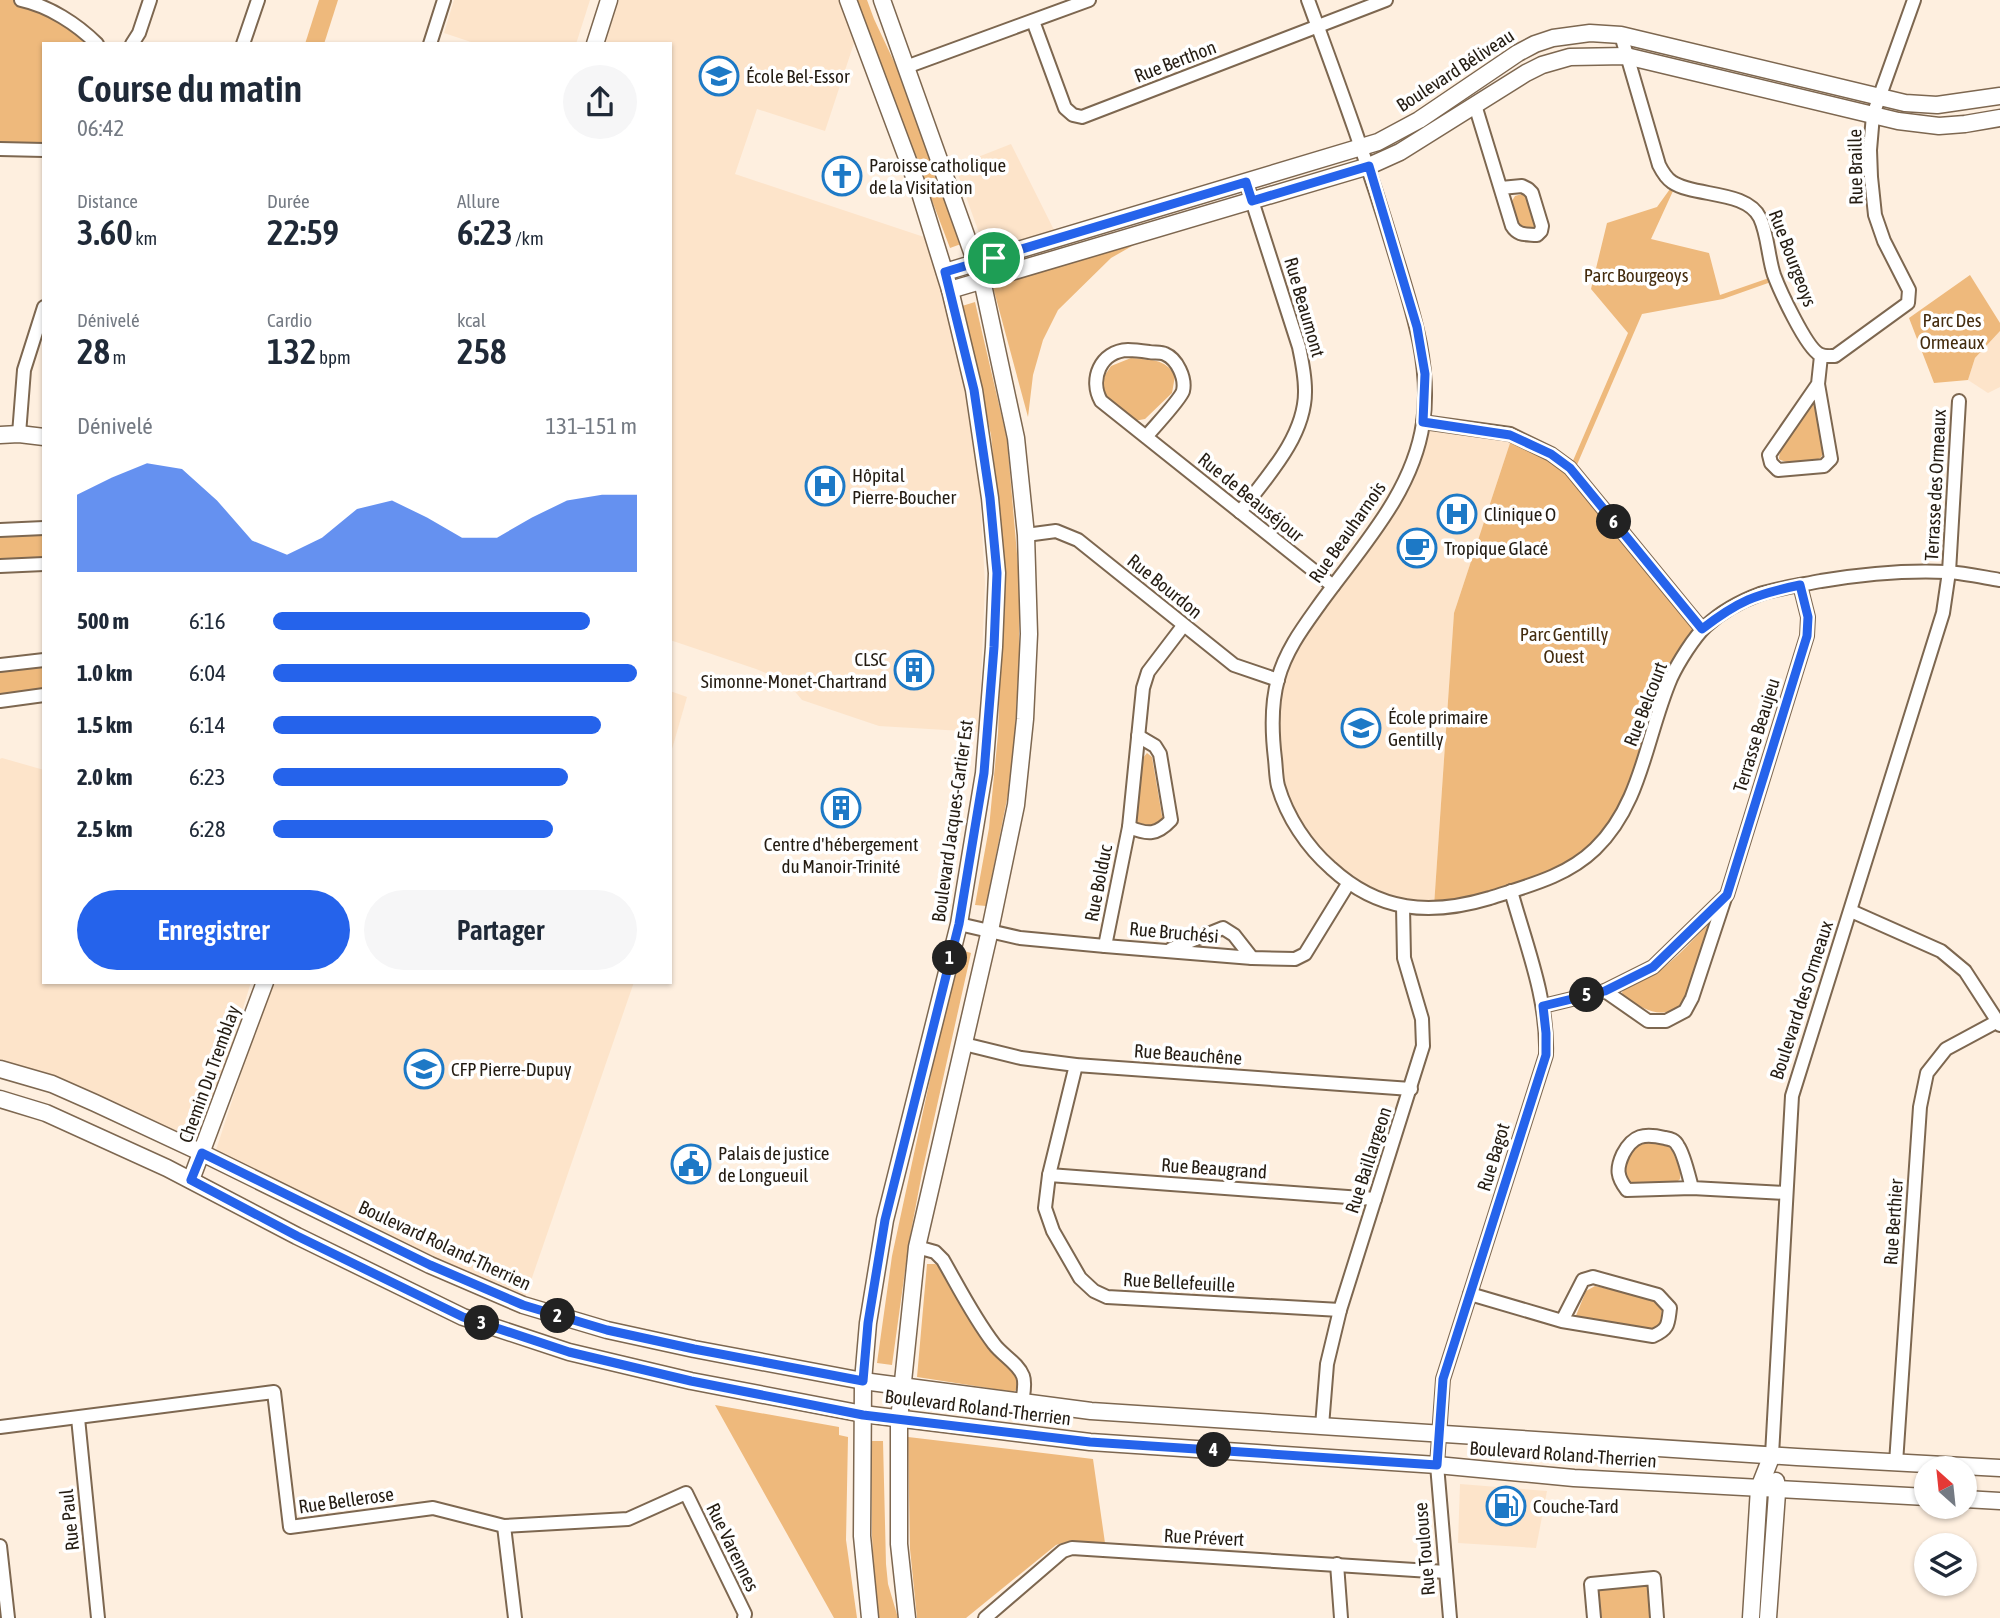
<!DOCTYPE html>
<html lang="fr">
<meta charset="utf-8">
<style>
:root{--surface:#fff;--page:#f6f6f7;--text:#1f2937;--muted:#747a83;--accent:#2563eb}
body{margin:0;font-family:"Asap Condensed",sans-serif;background:var(--page);color:var(--text);height:100vh;display:flex;flex-direction:column;font-size:26px;white-space:nowrap}
*{box-sizing:border-box;margin:0}
p{font-size:23px;color:var(--muted)}
.icon{flex:none;width:38px;height:38px;fill:none;stroke:currentColor;stroke-width:2;stroke-linecap:round;stroke-linejoin:round}
.map{position:relative;flex:1;overflow:hidden}
.drawer{position:absolute;left:42px;top:42px;width:630px;height:942px;display:flex;flex-direction:column;background:var(--surface);border-radius:0px;box-shadow:0 2px 5px #0004}
.drawer>*{flex:none}
.needle{width:46px;rotate:333deg}
.controls{position:absolute;left:1914px;top:1456px;display:grid;gap:14px}
.controls a{display:grid;place-items:center;width:63px;height:63px;border-radius:50%;background:var(--surface);box-shadow:0 2px 5px #0004;font-size:35px}
.pin{position:absolute;display:grid;place-items:center;width:60px;height:60px;color:#fff;margin:-30px;border:4px solid #fff;border-radius:50%;box-shadow:0 2px 7px #0007}
.km{position:absolute;width:35px;height:35px;margin:-18px;border-radius:50%;background:#222;color:#fff;font-size:19px;line-height:35px;text-align:center}
.round{display:grid;place-items:center;flex:none;width:74px;height:74px;border-radius:37px;background:var(--page)}
.summary{display:flex;align-items:center;justify-content:space-between;height:119px;padding:0 35px}
h1{font-size:38px;font-weight:600;line-height:52px}
.figures{display:grid;grid-template-columns:repeat(3,1fr);gap:10px;height:119px;padding:7px 35px}
.figures div{display:grid;align-content:center}
.figures b{font-size:35px;font-weight:600}
.figures small{font-size:19px;font-weight:400}
.figures p{font-size:19px}
.chart{height:196px;padding:14px 35px}
.chart p{display:flex;justify-content:space-between}
.chart svg{width:100%;height:126px;margin-top:7px;fill:var(--accent);opacity:.7}
.action{display:flex;gap:14px;margin-top:auto;padding:14px 35px}
.action a{flex:1;height:80px;border-radius:42px;background:var(--accent);color:#fff;font-size:28px;font-weight:600;line-height:80px;text-align:center}
.action a+a{background:var(--page);color:var(--text)}
ul{padding:0 35px;list-style:none;font-size:23px}
li{display:grid;grid-template-columns:112px 84px 1fr;align-items:center;height:52px}
li i{height:18px;border-radius:9px;background:var(--accent)}
.map>svg:first-child{display:block}
.built{fill:#fde4ca}
.green{fill:#eeb97c}
.lines{fill:none;stroke-linecap:round;stroke-linejoin:round}
.street-casing{stroke:#7d6750;stroke-width:16}
.secondary-casing{stroke:#7d6750;stroke-width:19}
.street{stroke:#fff;stroke-width:12}
.secondary{stroke:#fff;stroke-width:16}
.route-casing{stroke:#fff;stroke-width:14}
.route{stroke:#2563eb;stroke-width:9}
.labels{text-anchor:middle;stroke-width:7;stroke-linejoin:round;paint-order:stroke}
.street-label{font-size:19px;fill:#241c12;stroke:#fff}
.poi-label{font-size:19px;fill:#241c12;stroke:#fff;text-anchor:start}
.park-label{font-size:19px;fill:#442c0e;stroke:#fff}
</style>
<div class="map">
<svg width="2000" height="1618" viewBox="0 0 2000 1618">
<rect width="100%" height="100%" fill="#feefdf"/>
<g class="built">
<polygon points="454,0 590,0 576,44 477,44 444,33"/>
<polygon points="619,0 848,0 859,28 825,131 757,109 735,174 936,241 974,390 985,583 979,732 879,726 802,700 786,681 756,669 670,640 670,44 605,44"/>
<polygon points="1011,144 1054,230 990,249 983,244 955,166"/>
<polygon points="2000,331 2000,387 1988,393 1968,380 1975,358"/>
<polygon points="1426,426 1512,437 1454,613 1434,906 1403,904 1350,882 1325,860 1294,818 1280,785 1276,712 1284,675 1292,653 1369,546"/>
<polygon points="670,691 687,697 670,756"/>
<polygon points="2,758 44,770 44,982 251,982 201,1145 0,1063 0,759"/>
<polygon points="271,982 634,982 525,1298 214,1156"/>
<polygon points="1460,1484 1547,1491 1536,1548 1458,1543"/>
</g>
<g class="green">
<polygon points="0,0 21,0 97,44 44,44 44,150 0,149"/>
<polygon points="319,0 338,0 324,44 305,44"/>
<polygon points="856,0 867,0 874,19 897,68 961,244 950,248"/>
<polygon points="1670,189 1673,191 1651,239 1709,253 1720,295 1769,278 1771,282 1723,299 1642,314 1576,467 1572,463 1628,333 1591,289 1607,223 1657,207"/>
<polygon points="1522,194 1528,198 1536,222 1533,229 1525,231 1518,226 1512,201 1515,196"/>
<polygon points="1146,238 1111,258 1058,310 1043,340 1033,375 1028,417 993,287"/>
<polygon points="1970,275 2000,323 2000,331 1975,358 1968,380 1934,383 1909,318"/>
<polygon points="975,302 1007,439 1019,577 1019,661 1015,733 1008,794 986,906 975,905 989,828 998,734 1003,581 1001,534 991,435 962,306"/>
<path d="M1131,358c18,2 35,0 44,18l-3,17 -27,26 -11,2 -28,-21 -5,-13 4,-12 6,-9z"/>
<path d="M1813,400l4,2 7,49c-2,4 -2,6 -6,9 -7,5 -32,4 -39,-1l1,-10z"/>
<polygon points="1512,437 1567,469 1699,628 1671,674 1619,818 1573,862 1495,893 1434,906 1454,613"/>
<polygon points="44,531 44,561 0,563 0,533"/>
<polygon points="44,663 44,692 0,698 0,668"/>
<polygon points="1147,753 1152,757 1163,822 1149,829 1136,826 1143,758"/>
<path d="M1716,915l-32,88c-23,19 -38,6 -61,-6l-1,-5c8,-8 19,-10 29,-16 26,-16 45,-40 65,-61z"/>
<polygon points="958,949 971,953 922,1173 909,1242 892,1365 877,1363 892,1256"/>
<path d="M1645,1139c20,2 25,4 32,23 2,6 4,10 3,17l-4,4 -43,2c-12,-11 -7,-22 -3,-36z"/>
<polygon points="927,1264 935,1264 941,1267 986,1342 1019,1379 1018,1387 1014,1392 917,1377"/>
<polygon points="1595,1286 1653,1299 1662,1309 1660,1325 1652,1329 1644,1329 1575,1318 1586,1291"/>
<polygon points="715,1405 839,1427 839,1435 848,1437 846,1540 857,1618 834,1618"/>
<polygon points="908,1437 1093,1459 1105,1543 1070,1541 1056,1545 966,1618 917,1618 910,1549"/>
<polygon points="871,1441 883,1441 886,1564 888,1584 898,1618 877,1618 872,1536"/>
<polygon points="1651,1581 1654,1618 1597,1618 1594,1587"/>
</g>
<g class="lines">
<defs>
<g id="street">
<path d="M21,0c28,6 56,24 76,44"/>
<path d="M1308,0c30,82 60,163 85,247 17,56 39,116 30,176 -10,69 -61,123 -101,178 -17,24 -36,48 -44,78 -7,25 -6,55 -3,80 1,9 1,19 3,27 9,31 29,61 53,82 48,44 99,48 159,30 37,-12 76,-21 105,-49 47,-45 51,-113 76,-171 7,-15 23,-41 35,-52 15,-14 35,-25 54,-32 19,-6 41,-9 61,-13 42,-7 83,-11 126,-9 17,1 35,5 53,8"/>
<polyline points="1033,21 1065,108 1073,115 1082,117 1386,0"/>
<path d="M1621,35l38,130c3,6 7,13 13,17 22,15 75,8 88,36 8,17 8,39 14,57 6,16 32,72 45,79 5,3 11,2 16,2l73,-53 1,-13 -25,-49 -9,-26 -4,-38 -1,-27 3,-35 41,-115"/>
<polyline points="132,44 139,33 150,0"/>
<polyline points="243,44 258,0"/>
<polyline points="430,44 444,0"/>
<polyline points="906,67 1089,0"/>
<path d="M1475,105l37,121c6,10 14,8 25,9l4,-4 1,-5 -10,-33 -4,-4 -6,-3 -21,2"/>
<polyline points="0,149 44,150"/>
<polyline points="1818,384 1769,455 1771,463 1778,470 1824,466 1831,459 1818,384 1821,356"/>
<polyline points="1423,422 1510,434 1551,454 1570,468 1702,629"/>
<polyline points="19,434 24,370 44,307"/>
<path d="M1146,437c8,-10 34,-37 37,-46 3,-13 -6,-32 -18,-37 -4,-2 -11,-1 -16,-2 -7,-1 -14,-2 -21,-2 -28,1 -39,30 -27,51l232,185"/>
<path d="M1240,512c26,-34 66,-76 65,-122 0,-14 -3,-29 -6,-43l-53,-165"/>
<polyline points="0,530 44,528"/>
<polyline points="1026,535 1056,531 1078,540 1234,665 1278,680"/>
<polyline points="0,566 44,564"/>
<polyline points="0,665 44,660"/>
<polyline points="0,701 44,695"/>
<path d="M1129,827c19,8 28,8 42,-7l-11,-66 -5,-8 -17,-10"/>
<polyline points="1851,911 1941,951 1965,971 2000,1025"/>
<polyline points="959,924 1020,938 1105,946 1252,958 1295,959 1305,954 1348,884"/>
<polyline points="1105,946 1129,827 1143,688 1148,672 1183,626"/>
<polyline points="1171,949 1223,928 1234,935 1252,958"/>
<polyline points="1605,991 1648,1021 1666,1021 1685,1011 1692,998 1725,898"/>
<polyline points="1543,1006 1605,991 1653,967 1727,895 1807,636 1808,617 1800,585"/>
<polyline points="964,1044 1021,1058 1076,1065 1411,1089"/>
<polyline points="1076,1065 1049,1175 1045,1208 1053,1231 1080,1278 1094,1291 1107,1297 1340,1310"/>
<polyline points="1049,1175 1375,1199"/>
<path d="M1692,1188c-3,-11 -8,-34 -14,-42 -3,-6 -7,-7 -13,-8 -21,-5 -32,-3 -42,16 -7,15 -6,23 4,36l65,-2 94,5"/>
<path d="M917,1247l18,5 8,8c16,28 31,58 51,84 8,11 24,19 29,32 3,8 0,19 -1,27"/>
<path d="M1470,1294l92,27 91,15c16,-7 15,-12 17,-28l-12,-13 -65,-18 -10,3 -21,41"/>
<polyline points="78,1418 98,1618"/>
<polyline points="1322,1426 1327,1364 1340,1310 1423,1046 1422,1019 1404,958 1403,906"/>
<polyline points="0,1427 274,1392 290,1527 433,1508 504,1526 628,1519 686,1493 745,1614 744,1618"/>
<polyline points="1772,1455 1792,1096 1943,613 1949,572 1959,401"/>
<polyline points="1896,1463 1920,1107 1927,1073 1946,1049 1998,1021"/>
<polyline points="504,1526 515,1618"/>
<polyline points="0,1546 8,1618"/>
<polyline points="1337,1564 1341,1618"/>
<polyline points="985,1618 1063,1551 1072,1548 1446,1572"/>
<path d="M1450,1618l-13,-153 6,-86 103,-324c2,-56 -20,-110 -35,-164"/>
<polyline points="1594,1618 1591,1584 1654,1578 1657,1618"/>
</g>
<g id="secondary">
<polyline points="848,0 919,190 950,290 974,390 990,498 997,573 994,647 984,773 959,924 885,1220 868,1323 863,1381 862,1536 870,1618"/>
<polyline points="882,0 982,280 1016,438 1026,535 1029,634 1025,719 1016,805 990,930 917,1247 899,1420 899,1544 907,1618"/>
<polyline points="595,44 609,0"/>
<polyline points="945,272 1378,142 1419,120 1518,53 1535,44 1553,38 1590,33 1621,35 1905,103 1937,105 2000,96"/>
<polyline points="950,290 1369,166 1400,152 1526,73 1542,65 1570,57 1626,56 1898,121 1939,126 1965,124 2000,118"/>
<polyline points="0,435 19,434 44,437"/>
<polyline points="0,1069 52,1084 95,1103 202,1153 430,1265 523,1305 607,1330 694,1349 863,1381 1091,1411 1797,1457 2000,1468"/>
<polyline points="0,1099 46,1113 167,1168 297,1236 463,1317 569,1352 691,1381 863,1414 1090,1442 1437,1465 1574,1478 1927,1497"/>
<polyline points="191,1180 265,982"/>
<polyline points="1965,1499 2000,1501"/>
<polyline points="1751,1618 1759,1488 1772,1455"/>
<polyline points="1768,1618 1777,1493 1776,1481"/>
</g>
</defs>
<use href="#street" class="street-casing"/>
<use href="#secondary" class="secondary-casing"/>
<use href="#street" class="street"/>
<use href="#secondary" class="secondary"/>
</g>
<g class="lines">
<defs>
<path id="route" d="M1369,166l48,161 8,47 -2,48 87,13 41,19 19,14 132,161c36,-28 54,-35 98,-44l8,32 -1,19 -80,259 -74,72 -48,24 -62,15 3,27v22l-103,324 -6,86 -347,-23 -227,-27 -172,-34 -122,-29 -106,-35 -166,-81 -106,-56 11,-27 228,112 93,40 84,25 87,19 169,32 5,-58 17,-103 74,-296 25,-151 10,-126 3,-74 -7,-75 -16,-108 -29,-118 301,-90 6,19z"/>
</defs>
<use href="#route" class="route-casing"/>
<use href="#route" class="route"/>
</g>
<defs>
<symbol id="school-ring" viewBox="-11 -11 22 22"><circle r="9.5" fill="#fff" stroke="#1d79c6" stroke-width="1.5"/><path d="M0-5L7-2L0 1L-7-2ZM-4 1L0 2.5L4 1V4Q0 6-4 4Z" fill="#1d79c6"/></symbol>
<symbol id="church-ring" viewBox="-11 -11 22 22"><circle r="9.5" fill="#fff" stroke="#1d79c6" stroke-width="1.5"/><path d="M-1.2-6h2.4v3.5h3.3v2.4h-3.3V6h-2.4V-.1h-3.3v-2.4h3.3Z" fill="#1d79c6"/></symbol>
<symbol id="hospital-ring" viewBox="-11 -11 22 22"><circle r="9.5" fill="#fff" stroke="#1d79c6" stroke-width="1.5"/><path d="M-5-5h3v3.5h4V-5h3V5h-3V1.5h-4V5h-3Z" fill="#1d79c6"/></symbol>
<symbol id="cafe-ring" viewBox="-11 -11 22 22"><circle r="9.5" fill="#fff" stroke="#1d79c6" stroke-width="1.5"/><path d="M-5.5-4.5H6V0H3Q3 3.5 0 3.5H-2.5Q-5.5 3.5-5.5 0ZM3-3.2v2h1.7v-2ZM-6 4.5H4V6H-6Z" fill="#1d79c6"/></symbol>
<symbol id="building-ring" viewBox="-11 -11 22 22"><circle r="9.5" fill="#fff" stroke="#1d79c6" stroke-width="1.5"/><path d="M-4-6H4V6H1V3H-1V6H-4ZM-2.5-4.3h1.7v1.8h-1.7ZM.8-4.3h1.7v1.8H.8ZM-2.5-1h1.7V.8h-1.7ZM.8-1h1.7V.8H.8Z" fill="#1d79c6"/></symbol>
<symbol id="university-ring" viewBox="-11 -11 22 22"><circle r="9.5" fill="#fff" stroke="#1d79c6" stroke-width="1.5"/><path d="M0-5L7-2L0 1L-7-2ZM-4 1L0 2.5L4 1V4Q0 6-4 4Z" fill="#1d79c6"/></symbol>
<symbol id="civic-ring" viewBox="-11 -11 22 22"><circle r="9.5" fill="#fff" stroke="#1d79c6" stroke-width="1.5"/><path d="M-.6-6.5H3V-4.5H.6V-3L4-1V1h2V6H-6V1h2V-1L-.6-3ZM-1.2 2.5V6h2.4V2.5Z" fill="#1d79c6"/></symbol>
<symbol id="fuel-ring" viewBox="-11 -11 22 22"><circle r="9.5" fill="#fff" stroke="#1d79c6" stroke-width="1.5"/><path d="M-5.5-6h7V0h2V4h1.3V-2.5L3-4.5l.8-.8L6-3V5H2.5V1h-1V6h-7ZM-4.2-4.7v3.2H.2V-4.7Z" fill="#1d79c6"/></symbol>
</defs>
<g fill-rule="evenodd">
<use href="#school-ring" x="697" y="54" width="44" height="44"/>
<use href="#church-ring" x="820" y="154" width="44" height="44"/>
<use href="#hospital-ring" x="803" y="464" width="44" height="44"/>
<use href="#hospital-ring" x="1435" y="492" width="44" height="44"/>
<use href="#cafe-ring" x="1395" y="526" width="44" height="44"/>
<use href="#building-ring" x="892" y="648" width="44" height="44"/>
<use href="#school-ring" x="1339" y="706" width="44" height="44"/>
<use href="#building-ring" x="819" y="786" width="44" height="44"/>
<use href="#university-ring" x="402" y="1047" width="44" height="44"/>
<use href="#civic-ring" x="669" y="1142" width="44" height="44"/>
<use href="#fuel-ring" x="1484" y="1484" width="44" height="44"/>
</g>
<g class="labels">
<g class="street-label">
<text transform="translate(1175 61) rotate(-21)" y="7">Rue Berthon</text>
<text transform="translate(1455 70) rotate(-33)" y="7">Boulevard Béliveau</text>
<text transform="translate(1855 167) rotate(-91)" y="7">Rue Braille</text>
<text transform="translate(1793 258) rotate(69)" y="7">Rue Bourgeoys</text>
<text transform="translate(1305 307) rotate(74)" y="7">Rue Beaumont</text>
<text transform="translate(1935 485) rotate(-87)" y="7">Terrasse des Ormeaux</text>
<text transform="translate(1251 497) rotate(39)" y="7">Rue de Beauséjour</text>
<text transform="translate(1347 532) rotate(-55)" y="7">Rue Beauharnois</text>
<text transform="translate(1165 586) rotate(39)" y="7">Rue Bourdon</text>
<text transform="translate(1645 704) rotate(-69)" y="7">Rue Belcourt</text>
<text transform="translate(1756 735) rotate(-73)" y="7">Terrasse Beaujeu</text>
<text transform="translate(952 821) rotate(-82)" y="7">Boulevard Jacques-Cartier Est</text>
<text transform="translate(1098 883) rotate(-79)" y="7">Rue Bolduc</text>
<text transform="translate(1174 932) rotate(5)" y="7">Rue Bruchési</text>
<text transform="translate(1801 1000) rotate(-72)" y="7">Boulevard des Ormeaux</text>
<text transform="translate(1188 1054) rotate(4)" y="7">Rue Beauchêne</text>
<text transform="translate(209 1074) rotate(-70)" y="7">Chemin Du Tremblay</text>
<text transform="translate(1493 1157) rotate(-73)" y="7">Rue Bagot</text>
<text transform="translate(1368 1160) rotate(-72)" y="7">Rue Baillargeon</text>
<text transform="translate(1214 1168) rotate(4)" y="7">Rue Beaugrand</text>
<text transform="translate(1893 1222) rotate(-86)" y="7">Rue Berthier</text>
<text transform="translate(445 1245) rotate(25)" y="7">Boulevard Roland-Therrien</text>
<text transform="translate(1179 1282) rotate(3)" y="7">Rue Bellefeuille</text>
<text transform="translate(978 1407) rotate(7)" y="7">Boulevard Roland-Therrien</text>
<text transform="translate(1563 1454) rotate(4)" y="7">Boulevard Roland-Therrien</text>
<text transform="translate(346 1500) rotate(-8)" y="7">Rue Bellerose</text>
<text transform="translate(69 1520) rotate(-96)" y="7">Rue Paul</text>
<text transform="translate(1204 1537) rotate(3)" y="7">Rue Prévert</text>
<text transform="translate(733 1547) rotate(64)" y="7">Rue Varennes</text>
<text transform="translate(1424 1549) rotate(-95)" y="7">Rue Toulouse</text>
</g>
<g class="poi-label">
<text x="746" y="83">École Bel-Essor</text>
<text x="869" y="172">Paroisse catholique<tspan x="869" dy="22">de la Visitation</tspan></text>
<text x="852" y="482">Hôpital<tspan x="852" dy="22">Pierre-Boucher</tspan></text>
<text x="1484" y="521">Clinique O</text>
<text x="1444" y="555">Tropique Glacé</text>
<text x="887" y="666" text-anchor="end">CLSC<tspan x="887" dy="22">Simonne-Monet-Chartrand</tspan></text>
<text x="1388" y="724">École primaire<tspan x="1388" dy="22">Gentilly</tspan></text>
<text x="841" y="851" text-anchor="middle">Centre d'hébergement<tspan x="841" dy="22">du Manoir-Trinité</tspan></text>
<text x="451" y="1076">CFP Pierre-Dupuy</text>
<text x="718" y="1160">Palais de justice<tspan x="718" dy="22">de Longueuil</tspan></text>
<text x="1533" y="1513">Couche-Tard</text>
</g>
<g class="park-label">
<text x="1636" y="282">Parc Bourgeoys</text>
<text x="1952" y="327">Parc Des<tspan x="1952" dy="22">Ormeaux</tspan></text>
<text x="1564" y="641">Parc Gentilly<tspan x="1564" dy="22">Ouest</tspan></text>
</g>
</g>
</svg>
<div class="controls">
<a><svg class="needle" viewBox="-14 -14 28 28"><path d="M0-13l5 13h-10z" fill="#e53935"/><path d="M0 13l5-13h-10z" fill="#747a83"/></svg></a>
<a><svg class="icon" aria-label="layers" viewBox="0 0 24 24"><path d="M12 4l9 5-9 5-9-5zM3 14l9 5 9-5"/></svg></a>
</div>
<div class="pin" style="left:994px;top:258px;background:#1e9e55"><svg class="icon" aria-label="arrive" viewBox="0 0 24 24"><path d="M6 21V4h12l-3 4 3 4H6"/></svg></div>
<b class="km" style="left:950px;top:958px">1</b>
<b class="km" style="left:558px;top:1316px">2</b>
<b class="km" style="left:482px;top:1323px">3</b>
<b class="km" style="left:1214px;top:1450px">4</b>
<b class="km" style="left:1587px;top:995px">5</b>
<b class="km" style="left:1614px;top:522px">6</b>
<section class="drawer">
<div class="summary"><div><h1>Course du matin</h1><p>06:42</p></div><a class="round"><svg class="icon" aria-label="share" viewBox="0 0 24 24"><path d="M12 15V3M7 8l5-5 5 5M5 13v7h14v-7"/></svg></a></div>
<div class="figures">
<div><p>Distance</p><b>3.60<small> km</small></b></div>
<div><p>Durée</p><b>22:59</b></div>
<div><p>Allure</p><b>6:23<small> /km</small></b></div>
</div>
<div class="figures">
<div><p>Dénivelé</p><b>28<small> m</small></b></div>
<div><p>Cardio</p><b>132<small> bpm</small></b></div>
<div><p>kcal</p><b>258</b></div>
</div>
<div class="chart"><p><span>Dénivelé</span>131–151 m</p>
<svg viewBox="0 0 160 44" preserveAspectRatio="none"><path d="M0 44V17L10 11L20 6L30 8L40 19L50 33L60 38L70 32L80 22L90 19L100 25L110 32L120 32L130 25L140 19L150 17L160 17V44z"/></svg>
</div>
<ul>
<li><b>500 m</b>6:16<i style="width:87%"></i></li>
<li><b>1.0 km</b>6:04<i style="width:100%"></i></li>
<li><b>1.5 km</b>6:14<i style="width:90%"></i></li>
<li><b>2.0 km</b>6:23<i style="width:81%"></i></li>
<li><b>2.5 km</b>6:28<i style="width:77%"></i></li>
</ul>
<div class="action"><a>Enregistrer</a><a>Partager</a></div>
</section>
</div>
